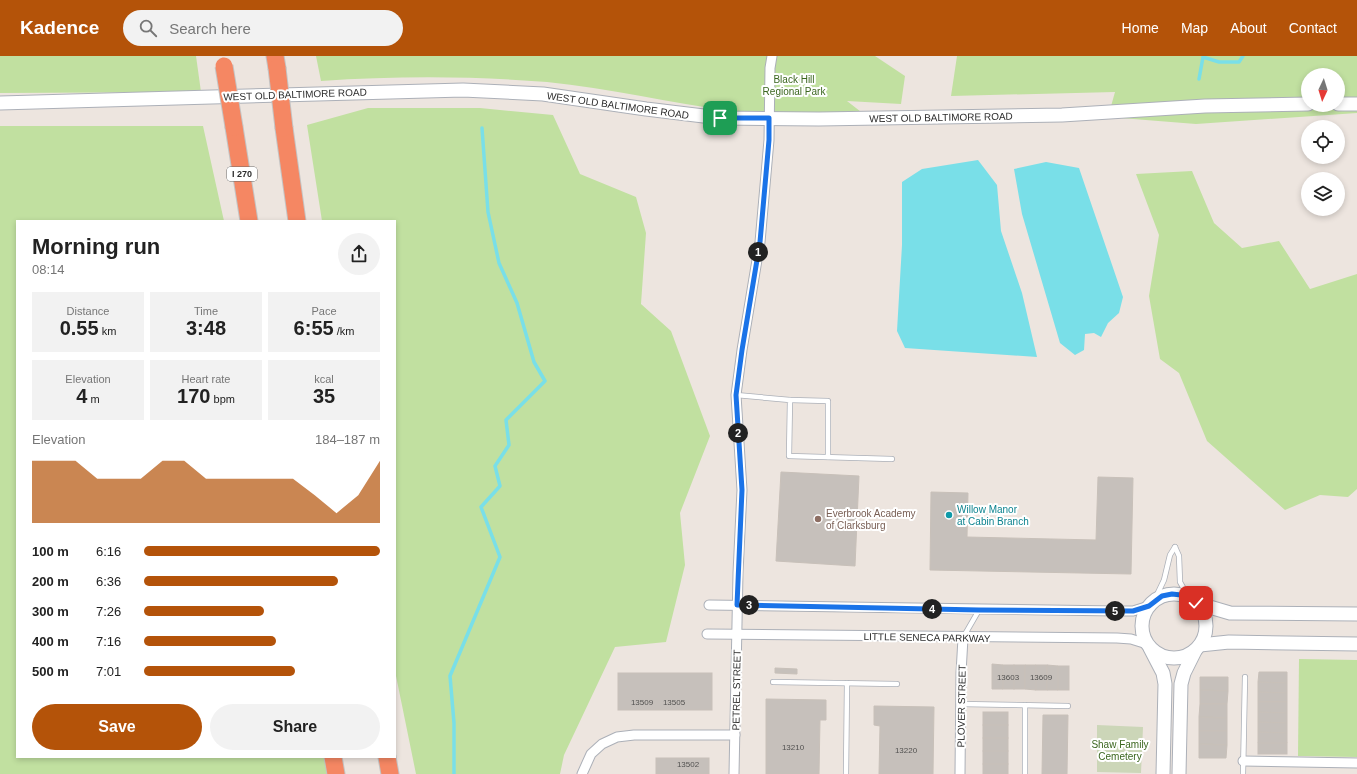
<!DOCTYPE html>
<meta charset="utf-8">
<style>
:root{--surface:#fff;--page:#f2f2f2;--text:#222;--muted:#767676;--accent:#b45309}
body{margin:0;font-family:Helvetica,sans-serif;background:var(--page);color:var(--text);height:100vh;display:flex;flex-direction:column;font-size:15px;white-space:nowrap}
*{box-sizing:border-box;margin:0}
p{font-size:13px;color:var(--muted)}
.icon{flex:none;width:22px;height:22px;fill:none;stroke:currentColor;stroke-width:2;stroke-linecap:round;stroke-linejoin:round}
.map{position:relative;flex:1;overflow:hidden}
.sheet{position:absolute;left:16px;top:164px;width:380px;height:538px;display:flex;flex-direction:column;background:var(--surface);border-radius:0px;box-shadow:0 2px 6px #0003}
.sheet>*{flex:none}
.needle{width:26px;rotate:184deg}
.tools{position:absolute;left:1301px;top:12px;display:grid;gap:8px}
.tools a{display:grid;place-items:center;width:44px;height:44px;border-radius:50%;background:var(--surface);box-shadow:0 2px 6px #0003;font-size:20px}
.pin{position:absolute;display:grid;place-items:center;width:34px;height:34px;color:#fff;margin:-17px;border-radius:8px;box-shadow:0 2px 6px #0006}
.km{position:absolute;width:20px;height:20px;margin:-10px;border-radius:50%;background:#222;color:#fff;font-size:11px;line-height:20px;text-align:center}
.round{display:grid;place-items:center;flex:none;width:42px;height:42px;border-radius:21px;background:var(--page)}
.overview{display:flex;align-items:center;justify-content:space-between;height:68px;padding:0 16px}
h1{font-size:22px;font-weight:700;line-height:30px}
.figures{display:grid;grid-template-columns:repeat(3,1fr);gap:6px;height:68px;padding:4px 16px}
.figures div{display:grid;align-content:center;border-radius:0px;background:var(--page);text-align:center}
.figures b{font-size:20px;font-weight:700}
.figures small{font-size:11px;font-weight:400}
.figures p{font-size:11px}
.chart{height:112px;padding:8px 16px}
.chart p{display:flex;justify-content:space-between}
.chart svg{width:100%;height:72px;margin-top:4px;fill:var(--accent);opacity:.7}
.button{display:flex;gap:8px;margin-top:auto;padding:8px 16px}
.button a{flex:1;height:46px;border-radius:24px;background:var(--accent);color:#fff;font-size:16px;font-weight:700;line-height:46px;text-align:center}
.button a+a{background:var(--page);color:var(--text)}
ul{padding:0 16px;list-style:none;font-size:13px}
li{display:grid;grid-template-columns:64px 48px 1fr;align-items:center;height:30px}
li i{height:10px;border-radius:5px;background:var(--accent)}
header{display:flex;align-items:center;gap:24px;box-sizing:border-box;height:56px;padding:0 20px;background:var(--accent);color:#fff}
header strong{font-size:19px}
nav{display:flex;gap:22px;margin-inline-start:auto;font-size:14px}
.search{width:280px;height:36px;background:var(--page);display:flex;align-items:center;gap:10px;box-sizing:border-box;padding:0 14px;border-radius:22px;color:var(--muted);font-size:15px}
.map>svg:first-child{display:block}
.green{fill:#c1e0a0;fill-rule:evenodd}
.cemetery{fill:#ccd6b8}
.water{fill:#79dfe8}
.lines{fill:none;stroke-linecap:round;stroke-linejoin:round}
.stream{stroke:#79dfe8;stroke-width:3.5}
.building{fill:#c6c0bb;stroke:#c8c0b9}
.lane-casing{stroke:#acb0b8;stroke-width:6}
.street-casing{stroke:#acb0b8;stroke-width:11}
.secondary-casing{stroke:#acb0b8;stroke-width:15}
.highway-casing{stroke:#c4c4c4;stroke-width:19}
.lane{stroke:#fff;stroke-width:4.5}
.street{stroke:#fff;stroke-width:9}
.secondary{stroke:#fff;stroke-width:13}
.highway{stroke:#f58763;stroke-width:17}
.highway-bridge-casing{stroke:#c4c4c4;stroke-width:19;stroke-linecap:butt}
.highway-bridge{stroke:#f58763;stroke-width:17}
.route-casing{stroke:#fff;stroke-width:8}
.route{stroke:#1a73e8;stroke-width:5}
.culture-dot{fill:#0f9aa8;stroke:#fff;stroke-width:1.5}
.education-dot{fill:#8d6e63;stroke:#fff;stroke-width:1.5}
.labels{text-anchor:middle;stroke-width:4;stroke-linejoin:round;paint-order:stroke}
.number-label{font-size:8px;fill:#525150}
.shield{fill:#fff;stroke:#6b6b6b;stroke-width:1}
.shield-label{font-size:9px;font-weight:bold;fill:#2c2c2c}
.park-label{font-size:10px;fill:#3b661f;stroke:#fff}
.street-label{font-size:10px;fill:#2c2c2c;stroke:#fff}
.culture-label{font-size:10px;fill:#0d838f;stroke:#fff;text-anchor:start}
.education-label{font-size:10px;fill:#785e54;stroke:#fff;text-anchor:start}
</style>
<header>
<strong>Kadence</strong>
<div class="search"><svg class="icon" aria-label="search" viewBox="0 0 24 24"><circle cx="10" cy="10" r="6"/><path d="M15 15l6 6"/></svg>Search here</div>
<nav><a>Home</a><a>Map</a><a>About</a><a>Contact</a></nav>
</header>
<div class="map">
<svg width="1357" height="718" viewBox="0 0 1357 718">
<rect width="100%" height="100%" fill="#ede5df"/>
<g class="green">
<polygon points="0,0 196,0 201,36 0,37"/>
<path d="M316,0h559l30,20 -4,28 -54,-3 18,14c-44,0 -89,1 -133,-4 -62,-8 -123,-23 -185,-29 -75,-6 -151,-6 -226,-1z"/>
<path d="M957,0h400v57l-161,11 -88,-7 7,-25 -164,4zM1308,19h30v30h-30z"/>
<polygon points="368,52 480,52 553,59 580,118 636,141 646,177 641,248 671,275 710,380 680,457 685,509 666,586 615,591 564,699 560,718 416,718 395,615 395,165 322,165 307,69"/>
<polygon points="0,70 203,70 224,165 17,165 17,701 339,701 343,718 0,718"/>
<polygon points="1192,115 1214,167 1242,192 1279,185 1310,233 1357,218 1357,433 1348,441 1320,439 1285,454 1207,385 1179,317 1160,303 1149,240 1159,179 1136,118"/>
<polygon points="1299,603 1357,604 1357,701 1298,700"/>
</g>
<polygon class="cemetery" points="1097,669 1143,671 1141,717 1097,716"/>
<g class="water">
<polygon points="978,104 997,129 1001,175 1022,237 1037,301 905,292 897,275 902,189 902,126 922,113"/>
<polygon points="1046,106 1079,112 1123,241 1119,257 1108,267 1101,281 1094,277 1085,278 1084,294 1075,299 1060,287 1022,158 1014,113"/>
</g>
<g class="lines">
<g class="stream">
<polyline points="1199,23 1203,1 1219,6 1239,6 1243,0"/>
<polyline points="454,718 454,667 450,620 500,501 481,451 500,430 495,410 509,389 506,364 545,325 534,306 517,247 499,207 488,156 482,72"/>
</g>
</g>
<g class="building">
<polygon points="781,416 859,420 855,510 776,505"/>
<polygon points="1098,421 1133,422 1131,518 930,514 931,436 968,437 967,481 1096,484"/>
<polygon points="992,608 1003,609 1003,633 992,633"/>
<rect x="1003" y="609" width="11" height="24"/>
<rect x="1014" y="609" width="11" height="24"/>
<polygon points="1025,609 1036,609 1036,634 1025,633"/>
<rect x="1036" y="609" width="11" height="25"/>
<polygon points="1047,609 1058,610 1058,634 1047,634"/>
<rect x="1058" y="610" width="11" height="24"/>
<polygon points="775,612 797,613 797,618 775,617"/>
<polygon points="1259,616 1287,616 1287,627 1258,626"/>
<rect x="618" y="617" width="94" height="37"/>
<polygon points="1200,621 1228,621 1228,635 1200,634"/>
<polygon points="1258,626 1287,627 1287,637 1258,636"/>
<polygon points="1200,634 1228,635 1227,648 1200,648"/>
<polygon points="1258,636 1287,637 1287,646 1258,646"/>
<polygon points="766,643 826,644 826,664 820,664 819,718 766,718"/>
<polygon points="1258,646 1287,646 1287,657 1258,656"/>
<polygon points="1200,648 1227,648 1227,662 1199,661"/>
<polygon points="874,650 934,651 933,718 879,718 880,670 874,669"/>
<rect x="983" y="656" width="25" height="13"/>
<polygon points="1258,656 1287,657 1287,667 1258,666"/>
<polygon points="1043,659 1068,659 1067,718 1042,718"/>
<polygon points="1199,661 1227,662 1227,675 1199,675"/>
<polygon points="1258,666 1287,667 1287,677 1258,676"/>
<rect x="983" y="669" width="25" height="13"/>
<polygon points="1199,675 1227,675 1227,689 1199,688"/>
<polygon points="1258,676 1287,677 1287,687 1258,687"/>
<rect x="983" y="682" width="25" height="13"/>
<rect x="1258" y="687" width="29" height="11"/>
<polygon points="1199,688 1227,689 1226,702 1199,702"/>
<rect x="983" y="695" width="25" height="13"/>
<rect x="656" y="702" width="53" height="16"/>
<rect x="983" y="708" width="25" height="10"/>
</g>
<g class="lines">
<defs>
<g id="lane">
<polyline points="736,339 790,344 789,400 892,403"/>
<polyline points="790,344 828,345 828,401"/>
<polyline points="1175,491 1179,500 1180,526 1189,542"/>
<polyline points="1154,545 1164,524 1170,499 1175,491"/>
<polyline points="964,580 979,554"/>
<polyline points="773,626 897,628"/>
<polyline points="960,648 1068,650"/>
<polyline points="846,718 847,627"/>
<polyline points="1025,718 1025,649"/>
<polyline points="1243,718 1245,621"/>
</g>
<g id="street">
<polyline points="709,549 1116,555 1133,555 1149,550"/>
<polyline points="707,578 1117,582 1131,583 1147,588"/>
<polyline points="1243,705 1357,707"/>
<polyline points="582,718 591,698 602,688 617,681 634,679 735,679"/>
<polyline points="734,718 738,517 742,434 736,339 742,294 760,186 769,84 770,12 772,0"/>
<polyline points="960,718 961,617 963,582"/>
</g>
<g id="secondary">
<polyline points="0,47 463,34 543,38 646,53 720,62 819,63 1062,59 1205,50 1308,48"/>
<polyline points="1338,48 1357,48"/>
<circle cx="1174" cy="570" r="32"/>
<polyline points="1196,547 1230,557 1357,558"/>
<polyline points="1200,589 1229,586 1357,588"/>
<polyline points="1150,592 1163,617 1165,628 1163,718"/>
<polyline points="1179,718 1181,628 1184,617 1195,595"/>
</g>
<g id="highway">
<polyline points="275,0 277,12"/>
<polyline points="234,71 249,165"/>
<polyline points="284,72 297,165"/>
<polyline points="333,701 336,718"/>
<polyline points="387,701 390,718"/>
</g>
</defs>
<use href="#lane" class="lane-casing"/>
<use href="#street" class="street-casing"/>
<use href="#secondary" class="secondary-casing"/>
<use href="#highway" class="highway-casing"/>
<use href="#lane" class="lane"/>
<use href="#street" class="street"/>
<use href="#secondary" class="secondary"/>
<use href="#highway" class="highway"/>
<defs>
<g id="highway-bridge">
<polyline points="224,10 234,71"/>
<polyline points="277,12 284,72"/>
</g>
</defs>
<use href="#highway-bridge" class="highway-bridge-casing"/>
<use href="#highway-bridge" class="highway-bridge"/>
</g>
<g class="lines">
<defs>
<polyline id="route" points="720,62 769,62 769,84 760,186 742,294 736,339 742,434 737,549 979,554 1133,555 1149,550 1162,540 1172,538 1181,539 1196,547"/>
</defs>
<use href="#route" class="route-casing"/>
<use href="#route" class="route"/>
</g>
<circle class="culture-dot" cx="949" cy="459" r="4"/>
<circle class="education-dot" cx="818" cy="463" r="4"/>
<g class="labels">
<g class="number-label">
<text x="1008" y="624">13603</text>
<text x="1041" y="624">13609</text>
<text x="642" y="649">13509</text>
<text x="674" y="649">13505</text>
<text x="793" y="694">13210</text>
<text x="906" y="697">13220</text>
<text x="688" y="711">13502</text>
</g>
<rect class="shield" x="227" y="111" width="30" height="14" rx="3"/>
<g class="shield-label">
<text x="242" y="121">I 270</text>
</g>
<g class="park-label">
<text x="794" y="27">Black Hill<tspan x="794" dy="12">Regional Park</tspan></text>
<text x="1120" y="692">Shaw Family<tspan x="1120" dy="12">Cemetery</tspan></text>
</g>
<g class="street-label">
<text transform="translate(295 38) rotate(-2)" y="4">WEST OLD BALTIMORE ROAD</text>
<text transform="translate(618 49) rotate(8)" y="4">WEST OLD BALTIMORE ROAD</text>
<text transform="translate(941 61) rotate(-1)" y="4">WEST OLD BALTIMORE ROAD</text>
<text transform="translate(927 581) rotate(1)" y="4">LITTLE SENECA PARKWAY</text>
<text transform="translate(736 634) rotate(-89)" y="4">PETREL STREET</text>
<text transform="translate(961 650) rotate(-89)" y="4">PLOVER STREET</text>
</g>
<g class="culture-label">
<text x="957" y="457">Willow Manor<tspan x="957" dy="12">at Cabin Branch</tspan></text>
</g>
<g class="education-label">
<text x="826" y="461">Everbrook Academy<tspan x="826" dy="12">of Clarksburg</tspan></text>
</g>
</g>
</svg>
<div class="tools">
<a><svg class="needle" viewBox="-14 -14 28 28"><path d="M0-13l5 13h-10z" fill="#e53935"/><path d="M0 13l5-13h-10z" fill="#767676"/></svg></a>
<a><svg class="icon" aria-label="locate" viewBox="0 0 24 24"><circle cx="12" cy="12" r="6"/><path d="M12 2v4M12 18v4M2 12h4M18 12h4"/></svg></a>
<a><svg class="icon" aria-label="layers" viewBox="0 0 24 24"><path d="M12 4l9 5-9 5-9-5zM3 14l9 5 9-5"/></svg></a>
</div>
<div class="pin" style="left:720px;top:62px;background:#1e9e55"><svg class="icon" aria-label="arrive" viewBox="0 0 24 24"><path d="M6 21V4h12l-3 4 3 4H6"/></svg></div>
<div class="pin" style="left:1196px;top:547px;background:#d93025"><svg class="icon" aria-label="check" viewBox="0 0 24 24"><path d="M5 12l5 5 9-10"/></svg></div>
<b class="km" style="left:758px;top:196px">1</b>
<b class="km" style="left:738px;top:377px">2</b>
<b class="km" style="left:749px;top:549px">3</b>
<b class="km" style="left:932px;top:553px">4</b>
<b class="km" style="left:1115px;top:555px">5</b>
<section class="sheet">
<div class="overview"><div><h1>Morning run</h1><p>08:14</p></div><a class="round"><svg class="icon" aria-label="share" viewBox="0 0 24 24"><path d="M12 15V3M7 8l5-5 5 5M5 13v7h14v-7"/></svg></a></div>
<div class="figures">
<div><p>Distance</p><b>0.55<small> km</small></b></div>
<div><p>Time</p><b>3:48</b></div>
<div><p>Pace</p><b>6:55<small> /km</small></b></div>
</div>
<div class="figures">
<div><p>Elevation</p><b>4<small> m</small></b></div>
<div><p>Heart rate</p><b>170<small> bpm</small></b></div>
<div><p>kcal</p><b>35</b></div>
</div>
<div class="chart"><p><span>Elevation</span>184–187 m</p>
<svg viewBox="0 0 160 44" preserveAspectRatio="none"><path d="M0 44V6L10 6L20 6L30 17L40 17L50 17L60 6L70 6L80 17L90 17L100 17L110 17L120 17L130 27L140 38L150 27L160 6V44z"/></svg>
</div>
<ul>
<li><b>100 m</b>6:16<i style="width:100%"></i></li>
<li><b>200 m</b>6:36<i style="width:82%"></i></li>
<li><b>300 m</b>7:26<i style="width:51%"></i></li>
<li><b>400 m</b>7:16<i style="width:56%"></i></li>
<li><b>500 m</b>7:01<i style="width:64%"></i></li>
</ul>
<div class="button"><a>Save</a><a>Share</a></div>
</section>
</div>
